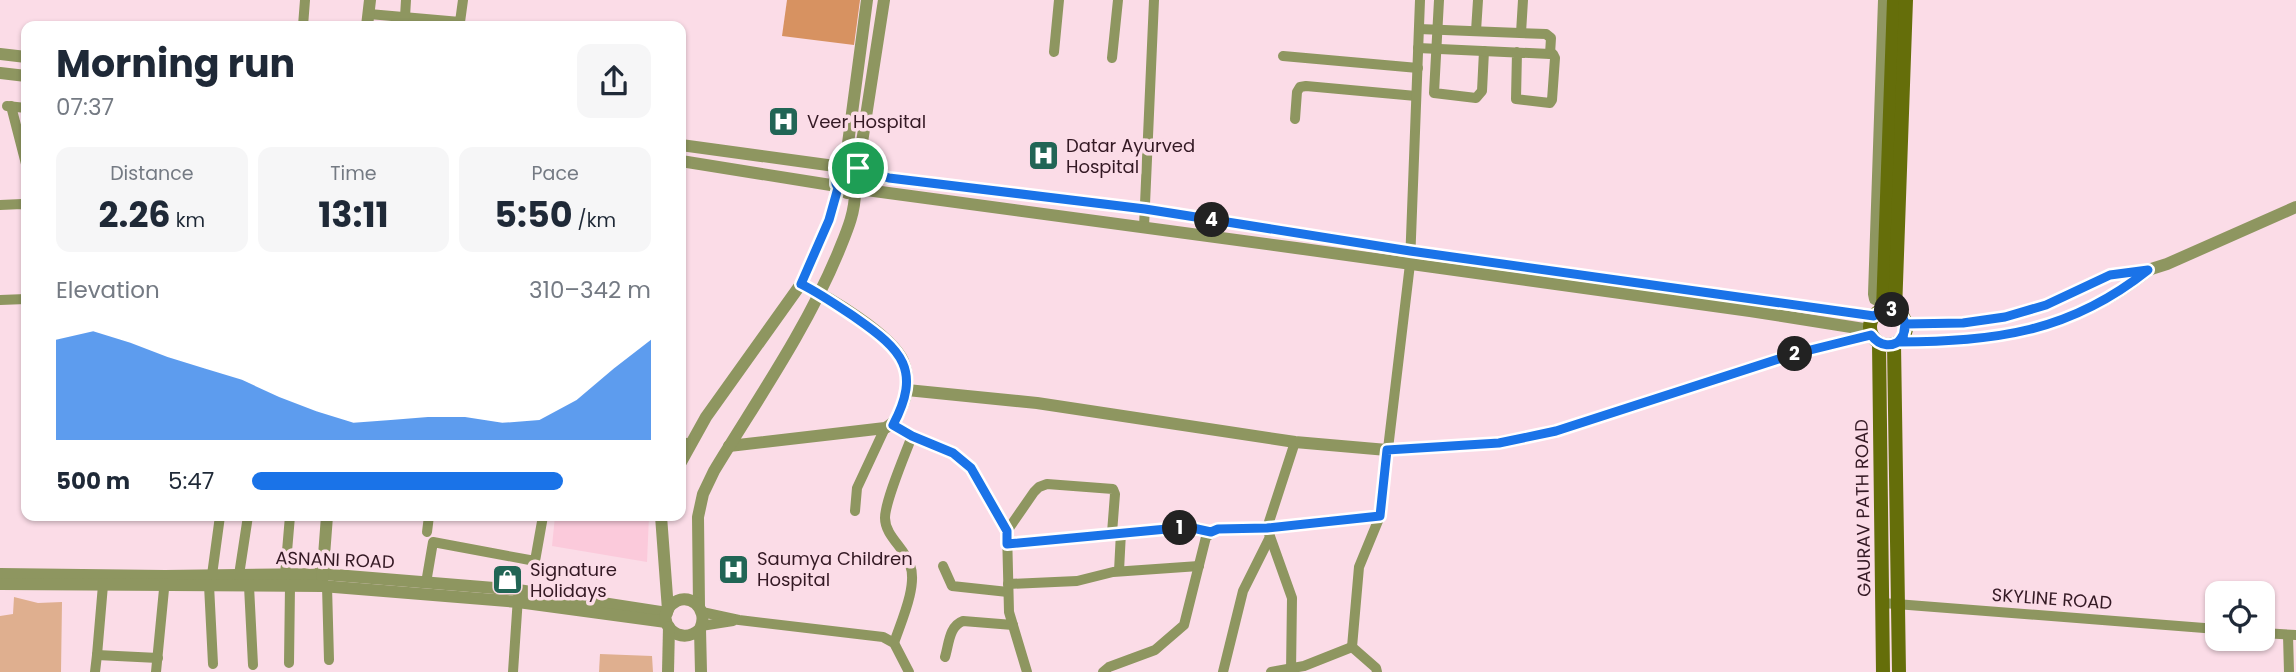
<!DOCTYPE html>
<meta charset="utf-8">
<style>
:root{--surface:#fff;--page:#f6f6f7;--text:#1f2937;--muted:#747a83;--accent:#1a73e8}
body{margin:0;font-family:Poppins,sans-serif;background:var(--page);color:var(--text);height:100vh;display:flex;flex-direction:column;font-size:26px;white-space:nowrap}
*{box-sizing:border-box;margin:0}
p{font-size:23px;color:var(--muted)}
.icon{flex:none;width:38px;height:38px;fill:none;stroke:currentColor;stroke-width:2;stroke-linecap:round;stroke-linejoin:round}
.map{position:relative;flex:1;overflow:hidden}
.side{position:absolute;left:21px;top:21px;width:665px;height:500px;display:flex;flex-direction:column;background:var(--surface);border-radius:14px;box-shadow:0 2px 5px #0004}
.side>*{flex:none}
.controls{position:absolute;left:2205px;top:581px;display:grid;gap:14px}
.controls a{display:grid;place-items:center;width:70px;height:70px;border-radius:14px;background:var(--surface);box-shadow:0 2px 5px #0004;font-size:35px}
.pin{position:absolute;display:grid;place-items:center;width:60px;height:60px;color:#fff;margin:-30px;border:4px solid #fff;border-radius:50%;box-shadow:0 2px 7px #0007}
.km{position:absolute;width:35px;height:35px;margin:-18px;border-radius:50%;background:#222;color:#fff;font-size:19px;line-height:35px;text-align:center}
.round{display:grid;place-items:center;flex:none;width:74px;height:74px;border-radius:14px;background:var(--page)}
.headline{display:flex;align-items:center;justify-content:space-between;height:119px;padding:0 35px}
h1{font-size:38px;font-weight:700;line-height:52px}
.metrics{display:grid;grid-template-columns:repeat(3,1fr);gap:10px;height:119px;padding:7px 35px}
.metrics div{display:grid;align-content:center;border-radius:14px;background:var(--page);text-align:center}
.metrics b{font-size:35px;font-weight:700}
.metrics small{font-size:19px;font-weight:400}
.metrics p{font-size:19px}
.chart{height:196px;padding:14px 35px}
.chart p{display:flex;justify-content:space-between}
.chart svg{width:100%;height:126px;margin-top:7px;fill:var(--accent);opacity:.7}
ul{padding:0 35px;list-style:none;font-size:23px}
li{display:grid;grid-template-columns:112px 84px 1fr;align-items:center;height:52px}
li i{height:18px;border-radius:9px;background:var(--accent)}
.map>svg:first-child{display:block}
.built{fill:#fbcadb}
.green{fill:#dfaf8f}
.forest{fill:#d79261}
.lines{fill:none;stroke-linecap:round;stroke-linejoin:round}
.minor{stroke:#8e9660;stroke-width:10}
.tertiary{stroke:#8e9660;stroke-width:12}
.secondary{stroke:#656e0a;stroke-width:14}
.route-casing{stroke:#fff;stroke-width:14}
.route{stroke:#1a73e8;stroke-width:9}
.labels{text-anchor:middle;stroke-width:7;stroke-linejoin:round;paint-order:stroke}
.poi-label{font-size:18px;fill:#341924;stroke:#fbdce7;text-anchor:start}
.street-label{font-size:18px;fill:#341924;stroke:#fbdce7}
</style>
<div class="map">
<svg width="2296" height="672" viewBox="0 0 2296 672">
<rect width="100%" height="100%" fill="#fbdce7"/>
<polygon class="built" points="555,516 649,516 647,562 552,546"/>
<g class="green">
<polygon points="14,597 38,603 62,602 61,672 0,672 0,616 13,614"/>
<polygon points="600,654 652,656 653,672 599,672"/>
</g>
<polygon class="forest" points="787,0 860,0 854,45 782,36"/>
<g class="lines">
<g class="minor">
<polyline points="1439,0 1434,93 1476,98 1482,91 1484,51"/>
<polyline points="369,14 460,22 463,0"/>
<polyline points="405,17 406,0"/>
<polyline points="303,26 305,0"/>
<polyline points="1419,29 1546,34 1551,38 1550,54"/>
<polyline points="1476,31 1478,0"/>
<polyline points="1521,33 1523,0"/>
<polyline points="1418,48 1550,54 1553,54 1555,58 1552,100 1550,103 1516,99 1517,52"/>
<polyline points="1054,52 1059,0"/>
<polyline points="1283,56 1418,68"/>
<polyline points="1112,58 1118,0"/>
<polyline points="7,106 26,108"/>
<polyline points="11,106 26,164"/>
<polyline points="1295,119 1297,92 1300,87 1306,86 1416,96"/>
<polyline points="0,205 22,204 26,207"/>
<polyline points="1144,227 1154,0"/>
<polyline points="0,300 26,299"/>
<polyline points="893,425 912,436 953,453 971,468 1007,531 1009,612 1027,672"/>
<polyline points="681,442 691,444"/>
<polyline points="855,511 857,488 885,428"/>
<polyline points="1007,531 1034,492 1039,487 1047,484 1113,489 1115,494 1112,533"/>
<polyline points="427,532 429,516"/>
<polyline points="1008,543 1188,527 1211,532"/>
<polyline points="943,566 952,586 1008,592"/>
<polyline points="1119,571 1121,532"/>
<polyline points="212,575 220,516"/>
<polyline points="239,575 248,516"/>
<polyline points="285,575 290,516"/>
<polyline points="426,583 433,542 535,561 543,516"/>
<polyline points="1008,584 1077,581 1113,572 1199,566"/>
<polyline points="209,585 213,664"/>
<polyline points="249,586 253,665"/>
<polyline points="327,586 329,660"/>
<polyline points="1883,603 2217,629"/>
<polyline points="702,612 739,620 883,637 894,643 909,672"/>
<polyline points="701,626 733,621"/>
<polyline points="2263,633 2296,635"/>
<polyline points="2288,635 2289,672"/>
<path d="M894,643c7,-21 24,-58 16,-78 -5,-17 -25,-29 -25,-47 0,-17 20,-63 27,-82"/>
<polyline points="97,655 103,585"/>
<path d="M945,657c4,-13 4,-31 18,-36l50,4"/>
<polyline points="289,663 290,586"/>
<polyline points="95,672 97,655 158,658"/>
<polyline points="156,672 165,579"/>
<polyline points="513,672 518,597"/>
<polyline points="1103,672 1109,667 1155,650 1184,625 1206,537 1218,529 1267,528 1380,516"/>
<polyline points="1223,672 1243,591 1270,537"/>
<polyline points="1271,672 1304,666 1352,647"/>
<polyline points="1291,672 1292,598 1267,528 1295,442"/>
<polyline points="1377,672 1376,668 1352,647 1359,567 1380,516 1410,264 1420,0"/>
</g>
<g class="tertiary">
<polyline points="367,26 370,0"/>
<polyline points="0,54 26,57"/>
<polyline points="0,73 26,76"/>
<polyline points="681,145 842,167"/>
<polyline points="681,161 837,186"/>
<polyline points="845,166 867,0"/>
<polyline points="858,168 884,0"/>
<path d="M859,169l4,8 -4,12 -12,4 -9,-5 -3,-9c1,-9 7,-13 16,-14l38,13 256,31 265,42 464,65"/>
<polyline points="859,189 1296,248 1750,311 1870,330"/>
<polyline points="1883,303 1875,299 1874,294 1884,0"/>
<polyline points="1905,324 1963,323 2005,317 2046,305 2110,275 2148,270 2167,264 2296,207"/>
<path d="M1898,342c97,-1 172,-9 250,-71"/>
<polyline points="907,390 1037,403 1295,442 1387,450 1499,443 1556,431 1794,354 1871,335"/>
<path d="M729,446l156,-18c12,-5 16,-18 20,-30 3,-12 3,-25 -2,-37 -12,-27 -75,-64 -102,-77"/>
<polyline points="681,462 706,417 801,284 829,221 838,188"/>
<polyline points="661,516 668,610"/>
<polyline points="0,574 165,576 323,574 518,590 667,613"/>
<polyline points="322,582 327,516"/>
<polyline points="0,584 322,586 518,602 666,622"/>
<path d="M699,606l-1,-89 5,-23 11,-23c43,-71 92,-141 124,-218 8,-20 17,-39 17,-61"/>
<path d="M700,629c-20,19 -46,-7 -29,-24 17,-16 39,4 29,24l1,43"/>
<polyline points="668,672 669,627"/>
</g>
<g class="secondary">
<circle cx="1888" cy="327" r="18"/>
<polyline points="1883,310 1894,0"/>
<polyline points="1895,311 1906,0"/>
<polyline points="1879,343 1883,672"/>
<polyline points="1894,344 1899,672"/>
</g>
</g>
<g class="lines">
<defs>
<path id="route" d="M858,168l-13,-2 -9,9v9l2,4 -9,32 -28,64c20,10 37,22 55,34 46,32 66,52 37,107l19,11 41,17 18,15 36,63v13l181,-17 23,5 7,-3 49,-1 113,-12 7,-66 112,-7 57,-12 238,-77 77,-19c9,12 22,13 32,3l2,-14 58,-1 42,-6 41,-12 64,-30 38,-5c-79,63 -152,71 -250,72 19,-20 -4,-44 -24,-26l-464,-65 -265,-42 -256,-31 -31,-10"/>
</defs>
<use href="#route" class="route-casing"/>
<use href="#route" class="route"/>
</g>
<defs>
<symbol id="hospital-square" viewBox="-11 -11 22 22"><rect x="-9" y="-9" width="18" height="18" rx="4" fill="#216555" stroke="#fbdce7"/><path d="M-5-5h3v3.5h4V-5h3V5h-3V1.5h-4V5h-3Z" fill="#fff"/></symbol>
<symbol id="shop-square" viewBox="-11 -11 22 22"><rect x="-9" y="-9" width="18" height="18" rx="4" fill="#216555" stroke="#fbdce7"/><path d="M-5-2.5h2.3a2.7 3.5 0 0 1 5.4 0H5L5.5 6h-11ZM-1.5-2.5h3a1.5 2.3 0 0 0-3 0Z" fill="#fff"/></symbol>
</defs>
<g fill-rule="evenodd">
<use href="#hospital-square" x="766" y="104" width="35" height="35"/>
<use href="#hospital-square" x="1026" y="138" width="35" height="35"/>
<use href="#hospital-square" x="716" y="552" width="35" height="35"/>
<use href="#shop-square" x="490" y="562" width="35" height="35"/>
</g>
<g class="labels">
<g class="poi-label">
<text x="807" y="128">Veer Hospital</text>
<text x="1066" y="152">Datar Ayurved<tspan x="1066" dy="21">Hospital</tspan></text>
<text x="757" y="565">Saumya Children<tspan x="757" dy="21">Hospital</tspan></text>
<text x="530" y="576">Signature<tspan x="530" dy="21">Holidays</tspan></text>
</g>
<g class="street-label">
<text transform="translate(1863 508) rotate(-91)" y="6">GAURAV PATH ROAD</text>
<text transform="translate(335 560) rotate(2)" y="6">ASNANI ROAD</text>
<text transform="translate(2052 599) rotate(4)" y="6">SKYLINE ROAD</text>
</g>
</g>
</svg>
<div class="controls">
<a><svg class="icon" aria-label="locate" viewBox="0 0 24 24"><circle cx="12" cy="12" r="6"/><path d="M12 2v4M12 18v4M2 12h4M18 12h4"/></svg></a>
</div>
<div class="pin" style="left:858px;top:168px;background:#1e9e55"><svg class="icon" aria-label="arrive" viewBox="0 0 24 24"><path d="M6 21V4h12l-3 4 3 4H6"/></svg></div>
<b class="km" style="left:1180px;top:528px">1</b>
<b class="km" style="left:1795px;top:354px">2</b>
<b class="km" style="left:1892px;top:310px">3</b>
<b class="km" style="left:1212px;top:220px">4</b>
<section class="side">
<div class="headline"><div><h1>Morning run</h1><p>07:37</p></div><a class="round"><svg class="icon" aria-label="share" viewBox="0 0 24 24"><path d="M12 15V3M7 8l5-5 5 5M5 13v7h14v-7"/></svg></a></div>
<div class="metrics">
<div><p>Distance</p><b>2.26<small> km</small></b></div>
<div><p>Time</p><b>13:11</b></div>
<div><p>Pace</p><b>5:50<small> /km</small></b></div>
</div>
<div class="chart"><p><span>Elevation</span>310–342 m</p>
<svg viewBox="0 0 160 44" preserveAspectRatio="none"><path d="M0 44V9L10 6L20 10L30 15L40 19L50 23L60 29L70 34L80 38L90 37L100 36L110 36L120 38L130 37L140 30L150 19L160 9V44z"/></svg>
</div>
<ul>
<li><b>500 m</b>5:47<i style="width:78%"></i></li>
</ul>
</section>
</div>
